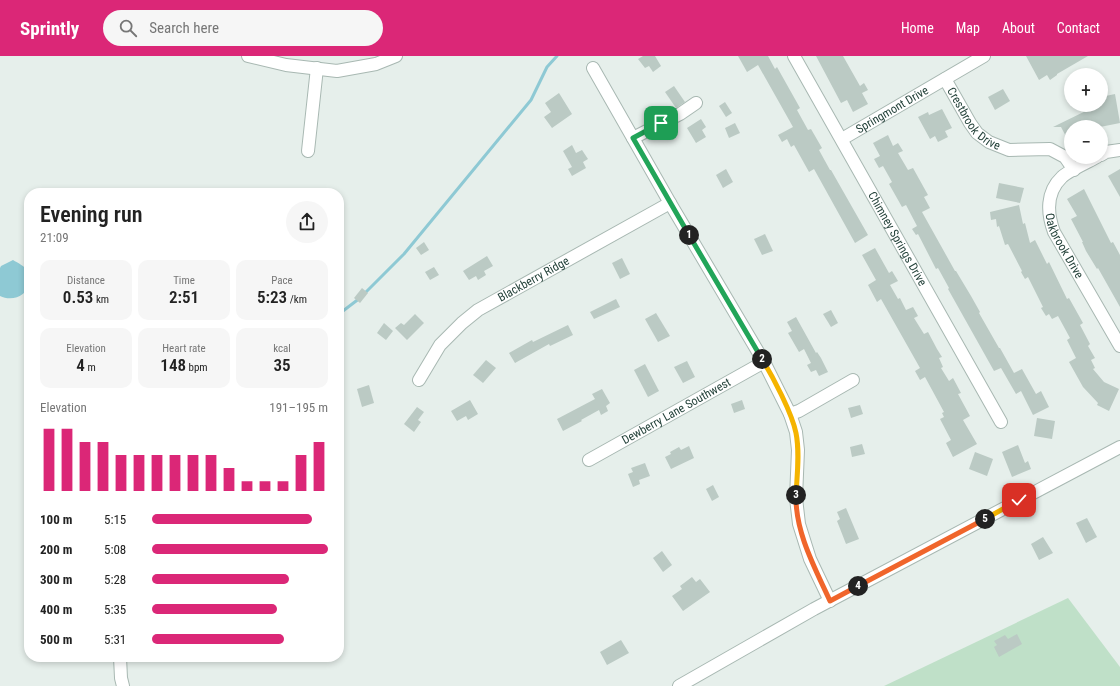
<!DOCTYPE html>
<meta charset="utf-8">
<style>
:root{--surface:#fff;--page:#f6f6f6;--text:#222;--muted:#767676;--accent:#db2777}
body{margin:0;font-family:"Roboto Condensed",sans-serif;background:var(--page);color:var(--text);height:100vh;display:flex;flex-direction:column;font-size:15px;white-space:nowrap}
*{box-sizing:border-box;margin:0}
p{font-size:13px;color:var(--muted)}
.icon{flex:none;width:22px;height:22px;fill:none;stroke:currentColor;stroke-width:2;stroke-linecap:round;stroke-linejoin:round}
.map{position:relative;flex:1;overflow:hidden}
.panel{position:absolute;left:24px;top:132px;width:320px;height:474px;display:flex;flex-direction:column;background:var(--surface);border-radius:16px;box-shadow:0 2px 6px #0003}
.panel>*{flex:none}
.buttons{position:absolute;left:1064px;top:12px;display:grid;gap:8px}
.buttons a{display:grid;place-items:center;width:44px;height:44px;border-radius:50%;background:var(--surface);box-shadow:0 2px 6px #0003;font-size:20px}
.pin{position:absolute;display:grid;place-items:center;width:34px;height:34px;color:#fff;margin:-17px;border-radius:8px;box-shadow:0 2px 6px #0006}
.km{position:absolute;width:20px;height:20px;margin:-10px;border-radius:50%;background:#222;color:#fff;font-size:11px;line-height:20px;text-align:center}
.round{display:grid;place-items:center;flex:none;width:42px;height:42px;border-radius:21px;background:var(--page)}
.overview{display:flex;align-items:center;justify-content:space-between;height:68px;padding:0 16px}
h1{font-size:22px;font-weight:600;line-height:30px}
.figures{display:grid;grid-template-columns:repeat(3,1fr);gap:6px;height:68px;padding:4px 16px}
.figures div{display:grid;align-content:center;border-radius:10px;background:var(--page);text-align:center}
.figures b{font-size:17px;font-weight:600}
.figures small{font-size:11px;font-weight:400}
.figures p{font-size:11px}
.chart{height:112px;padding:8px 16px}
.chart p{display:flex;justify-content:space-between}
.chart svg{width:100%;height:72px;margin-top:4px;stroke:var(--accent);stroke-width:6}
ul{padding:0 16px;list-style:none;font-size:13px}
li{display:grid;grid-template-columns:64px 48px 1fr;align-items:center;height:30px}
li i{height:10px;border-radius:5px;background:var(--accent)}
header{display:flex;align-items:center;gap:24px;box-sizing:border-box;height:56px;padding:0 20px;background:var(--accent);color:#fff}
header strong{font-size:19px}
nav{display:flex;gap:22px;margin-inline-start:auto;font-size:14px}
.search{width:280px;height:36px;background:var(--page);display:flex;align-items:center;gap:10px;box-sizing:border-box;padding:0 14px;border-radius:22px;color:var(--muted);font-size:15px}
.map>svg:first-child{display:block}
.green{fill:#bfe0c8}
.water{fill:#8ec9d4}
.lines{fill:none;stroke-linecap:round;stroke-linejoin:round}
.stream{stroke:#8ec9d4;stroke-width:3}
.building{fill:#bbcac4}
.minor-casing{stroke:#a8b8b2;stroke-width:14}
.minor{stroke:#fff;stroke-width:12}
.split-1-casing{stroke:#fff;stroke-width:8}
.split-2-casing{stroke:#fff;stroke-width:8}
.split-3-casing{stroke:#fff;stroke-width:8}
.split-4-casing{stroke:#fff;stroke-width:8}
.split-5-casing{stroke:#fff;stroke-width:8}
.split-6-casing{stroke:#fff;stroke-width:8}
.split-1{stroke:#22a559;stroke-width:5}
.split-2{stroke:#22a559;stroke-width:5}
.split-3{stroke:#f5b400;stroke-width:5}
.split-4{stroke:#f0652b;stroke-width:5}
.split-5{stroke:#f0652b;stroke-width:5}
.split-6{stroke:#f5b400;stroke-width:5}
.labels{text-anchor:middle;stroke-width:4;stroke-linejoin:round;paint-order:stroke}
.street-label{font-size:12px;fill:#24423a;stroke:#f7fbf9}
</style>
<header>
<strong>Sprintly</strong>
<div class="search"><svg class="icon" aria-label="search" viewBox="0 0 24 24"><circle cx="10" cy="10" r="6"/><path d="M15 15l6 6"/></svg>Search here</div>
<nav><a>Home</a><a>Map</a><a>About</a><a>Contact</a></nav>
</header>
<div class="map">
<svg width="1120" height="630" viewBox="0 0 1120 630">
<rect width="100%" height="100%" fill="#e6efeb"/>
<polygon class="green" points="1068,542 1120,611 1120,630 884,630"/>
<path class="water" d="M13,204c5,3 12,6 15,12 2,3 1,6 1,9 0,15 -17,21 -29,15v-28l1,-2z"/>
<g class="lines">
<g class="stream">
<polyline points="364,238 404,198 531,44 547,11 557,0"/>
<polyline points="339,258 360,242"/>
</g>
</g>
<g class="building">
<polygon points="643,0 655,0 661,10 653,16 649,10 645,12 638,3"/>
<polygon points="738,0 768,0 775,13 777,11 800,52 797,54 808,74 811,73 822,92 819,94 830,114 831,114 868,179 855,187 814,113 809,116 794,89 791,91 787,83 782,86 778,79 793,71 758,9 747,16"/>
<polygon points="816,0 843,0 860,30 864,27 868,34 862,37 868,48 853,56 847,44 841,47"/>
<polygon points="1026,0 1088,0 1057,18 1057,19 1050,24 1047,19 1039,24"/>
<polygon points="674,30 685,46 676,52 665,36"/>
<polygon points="1003,33 1010,45 995,54 988,41"/>
<polygon points="559,37 572,58 552,72 544,61 551,56 545,47"/>
<polygon points="1115,38 1120,67 1100,71 1071,71 1071,90 1061,71 1053,71 1098,49 1101,49 1101,41"/>
<polygon points="725,46 732,57 726,61 719,50"/>
<polygon points="942,53 952,72 945,75 948,81 938,86 935,80 930,83 918,61 928,56 929,59"/>
<polygon points="701,63 706,71 702,74 706,81 696,87 687,72"/>
<polygon points="735,67 740,77 729,82 725,72"/>
<polygon points="888,79 893,90 898,87 903,95 898,97 908,114 913,112 928,139 924,141 930,152 922,156 955,215 956,215 971,240 980,256 979,257 999,292 1000,292 1014,317 1022,313 1036,338 1041,335 1049,351 1033,359 1021,335 1016,338 1001,312 994,315 948,233 949,232 938,212 936,213 918,178 916,179 912,173 917,170 906,149 902,151 889,128 892,126 883,110 879,112 874,103 880,100 873,87"/>
<polygon points="572,89 576,97 582,94 588,103 583,106 586,112 572,120 568,113 572,111 563,95"/>
<polygon points="726,113 733,126 723,132 716,119"/>
<polygon points="1120,113 1120,141 1108,120"/>
<polygon points="999,127 1024,132 1020,147 996,142"/>
<polygon points="1084,133 1111,187 1113,186 1120,199 1120,251 1098,212 1097,213 1086,195 1082,186 1083,186 1071,163 1077,160 1067,143"/>
<polygon points="1019,149 1023,168 1025,167 1030,187 1035,184 1047,208 1049,206 1067,243 1069,242 1083,267 1080,269 1090,288 1088,290 1095,302 1091,304 1095,312 1093,313 1104,326 1119,333 1109,355 1097,349 1098,347 1083,331 1069,306 1076,302 1067,284 1070,282 1058,260 1052,263 1049,258 1046,260 1041,252 1043,251 1028,221 1025,223 1021,216 1022,215 1008,188 1005,189 999,170 997,171 996,163 991,164 990,156"/>
<polygon points="765,178 773,195 762,199 754,183"/>
<polygon points="424,186 429,194 421,199 416,192"/>
<polygon points="875,192 889,217 892,215 898,225 890,229 898,243 900,242 906,254 913,251 918,260 914,262 924,278 928,276 937,293 942,301 939,302 943,311 941,312 949,325 953,322 961,337 958,338 970,360 963,364 977,388 953,401 946,387 951,384 940,363 944,361 942,357 944,356 925,321 920,324 915,315 920,312 881,243 877,246 868,229 876,224 862,199"/>
<polygon points="487,200 493,210 484,215 486,219 478,224 476,220 469,224 463,215"/>
<polygon points="622,202 630,218 620,223 612,207"/>
<polygon points="434,211 439,219 430,224 425,216"/>
<polygon points="362,232 368,237 360,247 354,242"/>
<polygon points="616,243 620,251 594,263 590,256"/>
<polygon points="831,254 838,267 831,271 823,258"/>
<polygon points="656,257 670,280 658,286 645,263"/>
<polygon points="415,258 424,267 407,284 395,272 401,267 404,269"/>
<polygon points="796,261 816,297 817,296 821,302 828,316 819,320 816,314 811,316 807,309 811,307 804,293 799,296 788,277 792,275 787,266"/>
<polygon points="384,267 393,275 386,284 377,277"/>
<polygon points="568,269 573,279 550,290 549,288 515,307 509,297 532,284 533,286"/>
<polygon points="486,304 496,312 483,327 473,319"/>
<polygon points="687,305 695,321 683,327 674,311"/>
<polygon points="645,308 659,335 648,341 634,314"/>
<polygon points="369,329 374,347 362,351 357,333"/>
<polygon points="602,333 610,347 606,350 608,355 601,359 599,354 581,364 582,365 563,375 557,363 595,343 592,338"/>
<polygon points="470,344 478,358 468,364 466,360 457,365 451,355"/>
<polygon points="742,344 745,353 734,357 731,348"/>
<polygon points="860,349 863,358 851,362 848,352"/>
<polygon points="417,351 424,356 418,364 421,366 414,376 404,368"/>
<polygon points="1037,362 1055,365 1052,383 1034,380"/>
<polygon points="862,388 865,398 852,401 850,391"/>
<polygon points="1018,389 1025,407 1028,405 1031,413 1012,421 1002,396"/>
<polygon points="689,390 694,402 671,413 665,401 671,398 670,396 679,391 681,394"/>
<polygon points="975,396 993,403 987,420 969,413"/>
<polygon points="645,407 650,420 639,424 640,428 633,431 628,418 633,416 631,412"/>
<polygon points="713,429 719,441 712,445 706,433"/>
<polygon points="846,452 859,483 846,488 837,465 840,463 837,456"/>
<polygon points="1087,462 1097,481 1086,487 1076,467"/>
<polygon points="1043,481 1053,497 1039,504 1031,488"/>
<polygon points="662,495 672,509 663,516 653,502"/>
<polygon points="692,521 696,526 700,523 710,536 683,555 672,540 682,533 680,530"/>
<polygon points="1017,578 1022,588 999,601 994,591 997,589 994,585 1005,579 1008,583"/>
<polygon points="621,584 629,597 607,609 600,596"/>
</g>
<g class="lines">
<defs>
<g id="minor">
<polyline points="248,0 286,9 337,15 376,8 396,0"/>
<path id="s1" d="M794,0l207,366"/>
<polyline points="593,12 670,147 764,306 790,358 796,376 798,394 796,442 799,468 810,503 830,545"/>
<path id="s2" d="M945,23l25,44 7,10 12,9 20,8 41,-1 15,8 9,13"/>
<polyline points="633,82 680,58 696,47"/>
<path id="s3" d="M842,83l142,-83"/>
<polyline points="308,95 317,12"/>
<polyline points="1101,99 1106,96 1120,94"/>
<path id="s4" d="M1097,101c-9,5 -29,14 -35,20 -16,15 -15,36 -8,55l66,114"/>
<path id="s5" d="M419,324l21,-35 22,-22 16,-13 192,-107"/>
<polyline points="790,358 799,355 853,324"/>
<path id="s6" d="M589,404l175,-98"/>
<polyline points="120,601 121,622 123,630"/>
<polyline points="679,630 814,553 1120,391"/>
</g>
</defs>
<use href="#minor" class="minor-casing"/>
<use href="#minor" class="minor"/>
</g>
<g class="lines">
<defs>
<polyline id="split-1" points="661,67 633,82 689,179"/>
<polyline id="split-2" points="689,179 762,303"/>
<path id="split-3" d="M762,303c11,18 30,54 34,74 4,20 1,42 0,62"/>
<path id="split-4" d="M796,439c-1,37 19,73 34,106l28,-15"/>
<polyline id="split-5" points="858,530 985,463"/>
<polyline id="split-6" points="985,463 1019,444"/>
</defs>
<use href="#split-1" class="split-1-casing"/>
<use href="#split-2" class="split-2-casing"/>
<use href="#split-3" class="split-3-casing"/>
<use href="#split-4" class="split-4-casing"/>
<use href="#split-5" class="split-5-casing"/>
<use href="#split-6" class="split-6-casing"/>
<use href="#split-1" class="split-1"/>
<use href="#split-2" class="split-2"/>
<use href="#split-3" class="split-3"/>
<use href="#split-4" class="split-4"/>
<use href="#split-5" class="split-5"/>
<use href="#split-6" class="split-6"/>
</g>
<g class="labels">
<g class="street-label">
<text dy="4" stroke="none"><textPath href="#s3" startOffset="58">Springmont Drive</textPath></text>
<text dy="4" stroke="none"><textPath href="#s2" startOffset="50">Crestbrook Drive</textPath></text>
<text dy="4" stroke="none"><textPath href="#s1" startOffset="210">Chimney Springs Drive</textPath></text>
<text dy="4" stroke="none"><textPath href="#s4" startOffset="116">Oakbrook Drive</textPath></text>
<text dy="4" stroke="none"><textPath href="#s5" startOffset="156">Blackberry Ridge</textPath></text>
<text dy="4" stroke="none"><textPath href="#s6" startOffset="100">Dewberry Lane Southwest</textPath></text>
</g>
</g>
</svg>
<div class="buttons">
<a>+</a>
<a>−</a>
</div>
<div class="pin" style="left:661px;top:67px;background:#1e9e55"><svg class="icon" aria-label="arrive" viewBox="0 0 24 24"><path d="M6 21V4h12l-3 4 3 4H6"/></svg></div>
<div class="pin" style="left:1019px;top:444px;background:#d93025"><svg class="icon" aria-label="check" viewBox="0 0 24 24"><path d="M5 12l5 5 9-10"/></svg></div>
<b class="km" style="left:689px;top:179px">1</b>
<b class="km" style="left:762px;top:303px">2</b>
<b class="km" style="left:796px;top:439px">3</b>
<b class="km" style="left:858px;top:530px">4</b>
<b class="km" style="left:985px;top:463px">5</b>
<section class="panel">
<div class="overview"><div><h1>Evening run</h1><p>21:09</p></div><a class="round"><svg class="icon" aria-label="share" viewBox="0 0 24 24"><path d="M12 15V3M7 8l5-5 5 5M5 13v7h14v-7"/></svg></a></div>
<div class="figures">
<div><p>Distance</p><b>0.53<small> km</small></b></div>
<div><p>Time</p><b>2:51</b></div>
<div><p>Pace</p><b>5:23<small> /km</small></b></div>
</div>
<div class="figures">
<div><p>Elevation</p><b>4<small> m</small></b></div>
<div><p>Heart rate</p><b>148<small> bpm</small></b></div>
<div><p>kcal</p><b>35</b></div>
</div>
<div class="chart"><p><span>Elevation</span>191–195 m</p>
<svg viewBox="0 0 160 44" preserveAspectRatio="none"><path d="M5 44V6M15 44V6M25 44V14M35 44V14M45 44V22M55 44V22M65 44V22M75 44V22M85 44V22M95 44V22M105 44V30M115 44V38M125 44V38M135 44V38M145 44V22M155 44V14"/></svg>
</div>
<ul>
<li><b>100 m</b>5:15<i style="width:91%"></i></li>
<li><b>200 m</b>5:08<i style="width:100%"></i></li>
<li><b>300 m</b>5:28<i style="width:78%"></i></li>
<li><b>400 m</b>5:35<i style="width:71%"></i></li>
<li><b>500 m</b>5:31<i style="width:75%"></i></li>
</ul>
</section>
</div>
